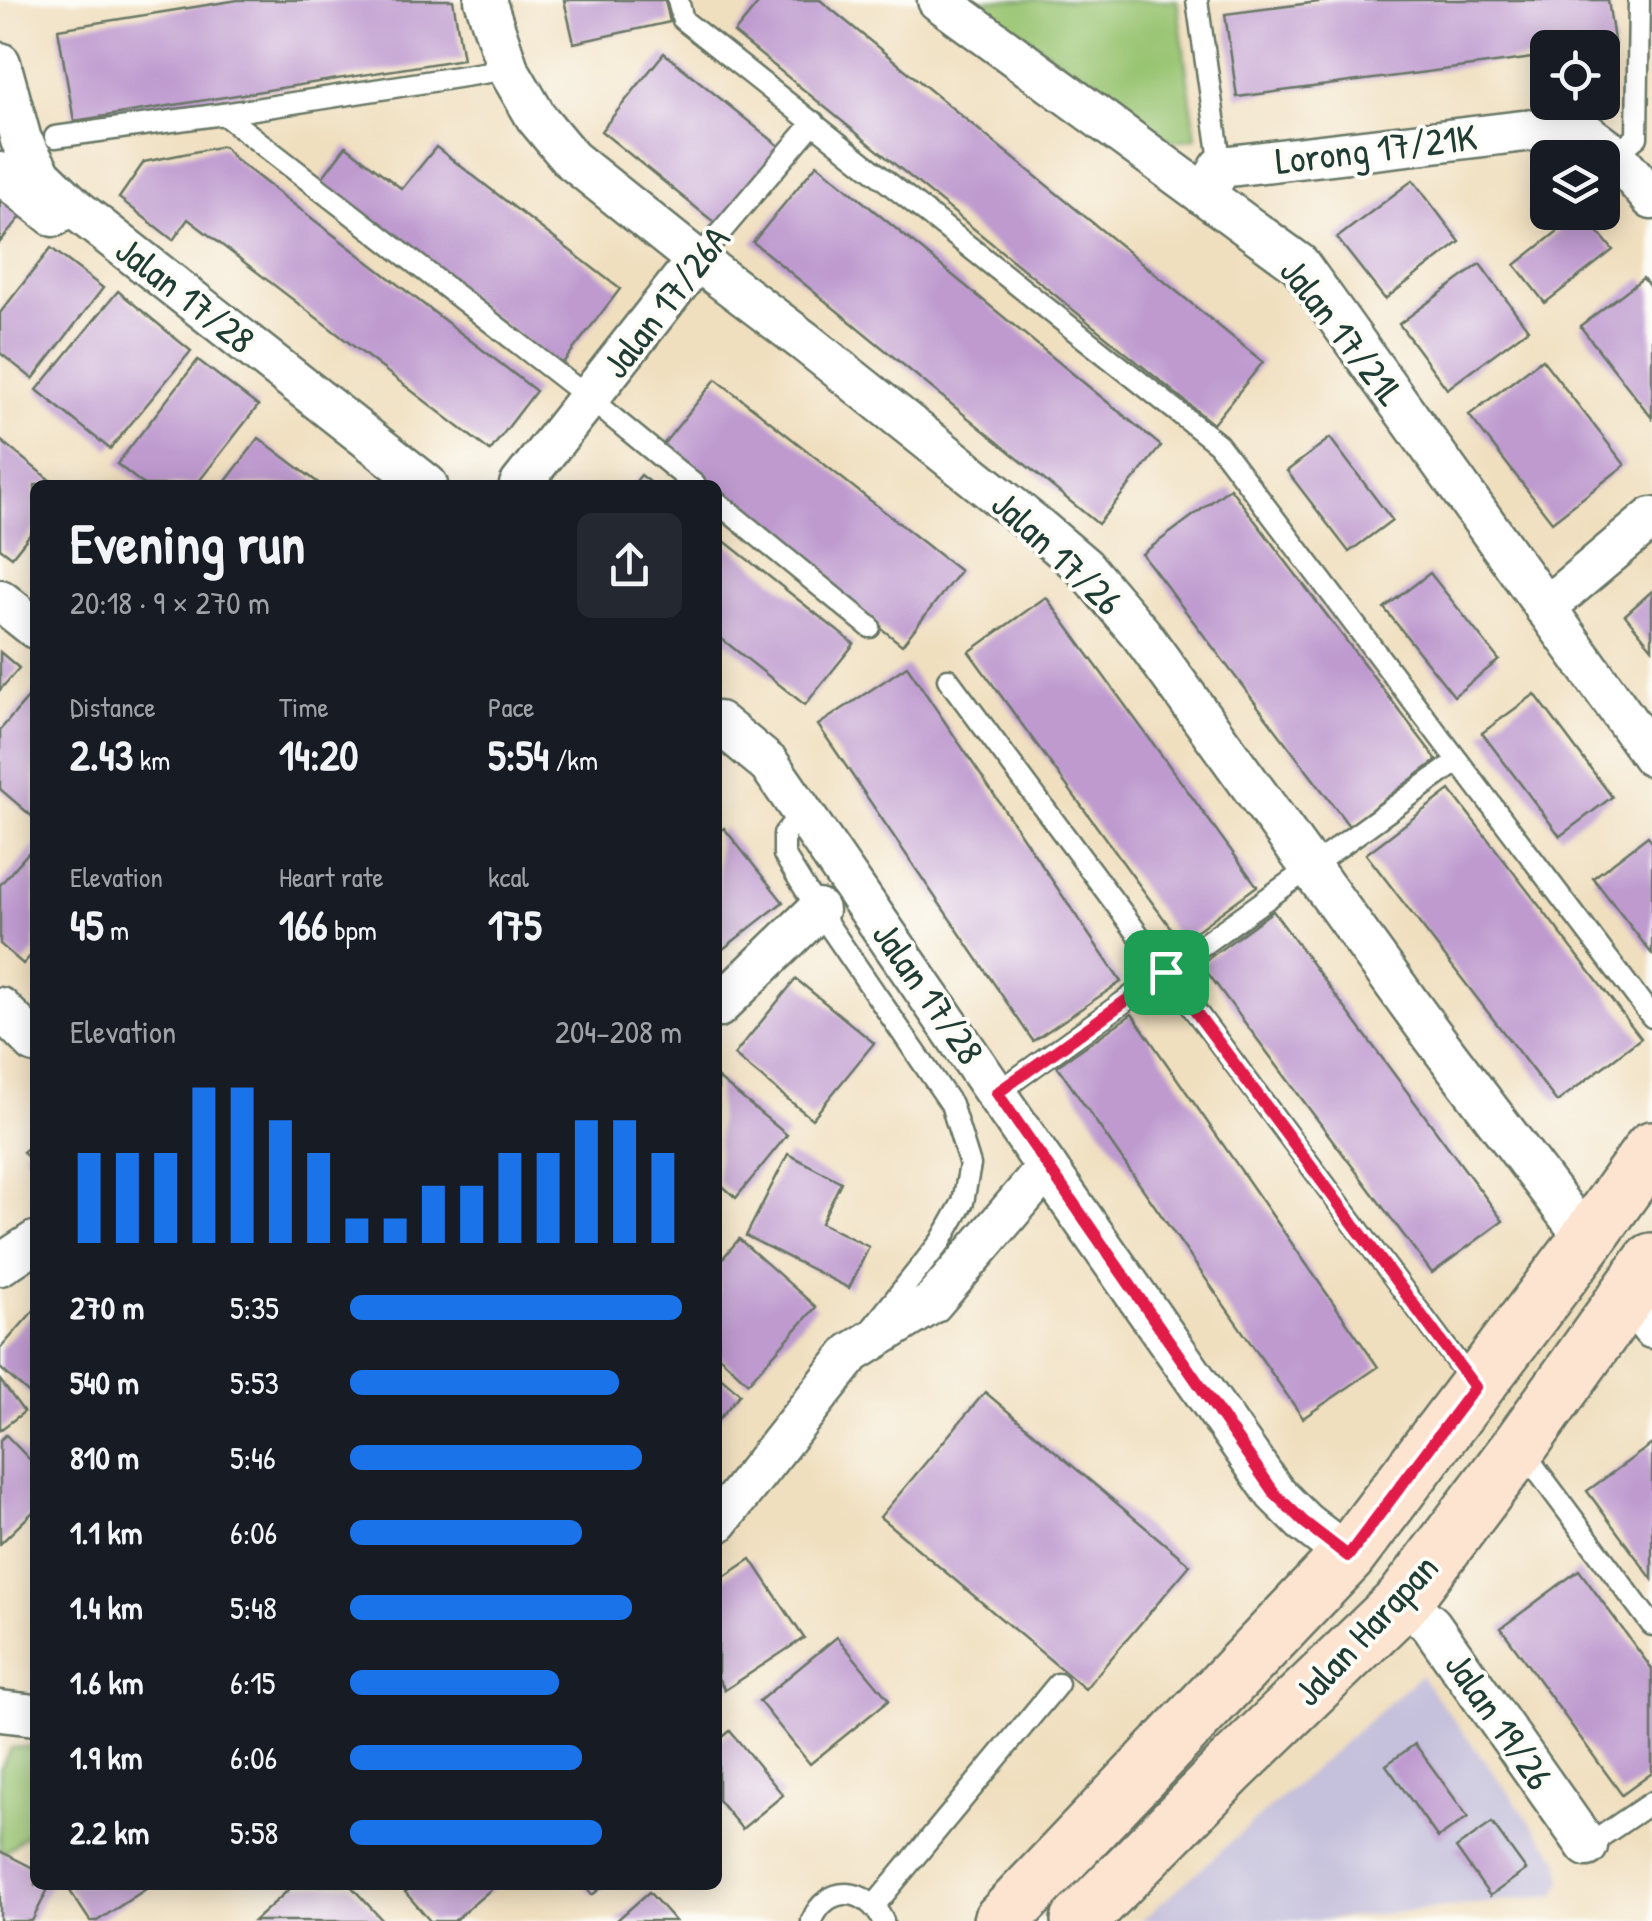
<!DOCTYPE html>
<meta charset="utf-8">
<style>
:root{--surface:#171b24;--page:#242831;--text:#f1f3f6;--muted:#9ea1a6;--accent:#1a73e8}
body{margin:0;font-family:"Patrick Hand",sans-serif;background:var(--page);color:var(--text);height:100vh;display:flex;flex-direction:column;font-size:38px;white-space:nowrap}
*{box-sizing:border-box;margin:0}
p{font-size:32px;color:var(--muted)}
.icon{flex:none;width:55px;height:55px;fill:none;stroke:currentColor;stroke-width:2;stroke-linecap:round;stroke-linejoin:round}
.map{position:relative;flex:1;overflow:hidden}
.sheet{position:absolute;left:30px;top:480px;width:692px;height:1410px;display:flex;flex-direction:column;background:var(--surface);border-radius:15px;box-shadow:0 5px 25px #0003}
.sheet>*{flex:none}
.buttons{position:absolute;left:1530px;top:30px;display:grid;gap:20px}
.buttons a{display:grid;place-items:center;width:90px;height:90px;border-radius:15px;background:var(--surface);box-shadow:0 5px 25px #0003;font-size:50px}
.pin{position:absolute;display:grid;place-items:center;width:85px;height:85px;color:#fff;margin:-42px;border-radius:20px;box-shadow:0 5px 15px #0006}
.round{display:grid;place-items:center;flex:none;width:105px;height:105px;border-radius:15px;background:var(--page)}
.summary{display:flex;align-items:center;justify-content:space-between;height:170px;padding:0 40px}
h1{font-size:55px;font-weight:800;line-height:75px}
.figures{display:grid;grid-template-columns:repeat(3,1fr);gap:15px;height:170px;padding:10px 40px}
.figures div{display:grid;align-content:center}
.figures b{font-size:42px;font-weight:800}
.figures small{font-size:28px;font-weight:400}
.figures p{font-size:28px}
.chart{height:280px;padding:20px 40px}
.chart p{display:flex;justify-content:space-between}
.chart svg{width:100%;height:180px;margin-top:10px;stroke:var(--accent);stroke-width:6}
ul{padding:0 40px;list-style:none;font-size:32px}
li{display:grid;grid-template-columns:160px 120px 1fr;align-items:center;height:75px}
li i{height:25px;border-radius:12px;background:var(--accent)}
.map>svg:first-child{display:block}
.industrial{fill:#c5c0db}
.green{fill:#98c471;stroke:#5c8052;stroke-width:2.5}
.building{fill:#be9acf}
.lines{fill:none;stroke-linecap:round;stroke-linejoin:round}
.service-casing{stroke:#687665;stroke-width:25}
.minor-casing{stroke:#687665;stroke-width:45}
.secondary-casing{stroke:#687665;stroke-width:60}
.service{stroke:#fff;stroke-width:20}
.minor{stroke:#fff;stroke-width:40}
.secondary{stroke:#fde4d1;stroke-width:55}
.route-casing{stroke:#fff;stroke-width:20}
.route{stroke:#e11d48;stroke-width:12}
.labels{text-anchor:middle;stroke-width:8;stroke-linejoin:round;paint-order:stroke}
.street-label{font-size:38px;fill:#1f3d34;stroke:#fdfcf7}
</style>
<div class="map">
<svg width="1652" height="1921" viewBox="0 0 1652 1921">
<rect width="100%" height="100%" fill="#fdfcf7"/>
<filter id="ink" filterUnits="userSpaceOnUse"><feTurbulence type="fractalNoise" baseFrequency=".01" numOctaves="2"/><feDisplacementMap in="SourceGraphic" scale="20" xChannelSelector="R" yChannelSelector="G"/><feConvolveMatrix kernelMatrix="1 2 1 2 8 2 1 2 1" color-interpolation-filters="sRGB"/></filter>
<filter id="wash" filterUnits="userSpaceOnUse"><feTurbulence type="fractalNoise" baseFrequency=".0048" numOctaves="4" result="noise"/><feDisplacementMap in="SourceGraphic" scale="40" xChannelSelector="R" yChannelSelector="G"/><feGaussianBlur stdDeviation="2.25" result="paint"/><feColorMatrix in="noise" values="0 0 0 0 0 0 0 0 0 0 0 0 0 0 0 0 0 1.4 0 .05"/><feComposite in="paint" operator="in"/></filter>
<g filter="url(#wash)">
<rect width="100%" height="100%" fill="#f0dfbf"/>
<polygon class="industrial" points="1420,1675 1560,1861 1562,1882 1555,1896 1315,1921 1141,1921"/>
<g class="green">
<polygon points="976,0 1177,0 1196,138 1169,142"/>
<polygon points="35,1746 35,1827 6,1852 0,1848 0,1769 11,1748"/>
</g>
<g id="blocks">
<g class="building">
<polygon points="238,0 453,0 463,59 74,121 58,29"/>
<polygon points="564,0 665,0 670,22 574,43"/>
<polygon points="761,0 820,0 1263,362 1213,424 734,33"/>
<polygon points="1334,0 1608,0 1615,47 1548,48 1548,56 1237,97 1225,14"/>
<polygon points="664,53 783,149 720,227 601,131"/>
<polygon points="223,146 235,159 536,391 490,451 188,219 173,240 119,198 144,162"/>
<polygon points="346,146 402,189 436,147 620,289 559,368 319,182"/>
<polygon points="817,164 1161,446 1098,524 753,242"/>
<polygon points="1413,180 1460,242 1385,299 1337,238"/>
<polygon points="0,192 25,212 0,242"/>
<polygon points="1582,212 1613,250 1545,303 1515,265"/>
<polygon points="51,248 103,288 33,379 0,353 0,313"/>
<polygon points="1480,264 1528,329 1447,389 1399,324"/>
<polygon points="1643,278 1652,290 1652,418 1580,326"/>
<polygon points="118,291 191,351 110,449 37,390"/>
<polygon points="1542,359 1625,465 1552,522 1469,415"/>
<polygon points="198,360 258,406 196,485 144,485 117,464"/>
<polygon points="716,379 960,571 902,645 718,499 718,485 699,485 657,452"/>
<polygon points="259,438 321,485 223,485"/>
<polygon points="1330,438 1392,520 1349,552 1287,471"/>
<polygon points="0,440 56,485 35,485 35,528 12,557 0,548"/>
<polygon points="641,475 654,485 633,485"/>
<polygon points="1230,488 1437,760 1349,826 1142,554"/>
<polygon points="718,536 854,644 805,705 718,636"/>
<polygon points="1430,573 1499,660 1454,696 1384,608"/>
<polygon points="1652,591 1652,648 1625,615"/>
<polygon points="1046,597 1257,886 1181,942 969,652"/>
<polygon points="0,652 19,668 0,690"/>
<polygon points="907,666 1121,982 1033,1041 818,725"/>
<polygon points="35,690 35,819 0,789 0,730"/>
<polygon points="1535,694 1612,797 1560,836 1482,733"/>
<polygon points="1450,790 1641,1038 1557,1102 1366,854"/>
<polygon points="724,828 783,902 718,953 718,833"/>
<polygon points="1648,836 1652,841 1652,954 1593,878"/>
<polygon points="35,845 35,951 23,964 0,944 0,885"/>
<polygon points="1273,911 1503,1221 1432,1273 1201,964"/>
<polygon points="796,979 874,1043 812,1119 734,1055"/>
<polygon points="1132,1014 1378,1367 1303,1418 1057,1066"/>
<polygon points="718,1078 787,1135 736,1198 718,1182"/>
<polygon points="35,1142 35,1166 23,1152"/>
<polygon points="788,1154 841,1182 821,1223 869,1247 849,1288 746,1236"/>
<polygon points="739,1239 816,1307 748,1383 718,1355 718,1264"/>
<polygon points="35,1309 35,1399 0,1368 0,1349"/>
<polygon points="718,1375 740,1394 718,1420"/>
<polygon points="0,1380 24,1412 0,1430"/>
<polygon points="985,1392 1190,1565 1085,1689 880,1517"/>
<polygon points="6,1435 35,1465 35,1510 0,1544 0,1440"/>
<polygon points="1652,1444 1652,1579 1587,1491"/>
<polygon points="751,1559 804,1638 725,1690 718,1678 718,1581"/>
<polygon points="1579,1570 1652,1669 1652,1773 1622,1795 1501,1628"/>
<polygon points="837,1637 889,1700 810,1764 759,1701"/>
<polygon points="730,1731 783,1795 742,1829 718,1800 718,1741"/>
<polygon points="1415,1744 1468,1817 1438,1838 1386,1765"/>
<polygon points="1492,1823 1526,1870 1490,1896 1456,1848"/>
<polygon points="0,1851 35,1869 35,1885 50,1885 32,1921 0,1921"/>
<polygon points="66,1885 143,1885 146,1889 97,1921 90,1921"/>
<polygon points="294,1885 350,1885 383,1921 254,1921"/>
<polygon points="414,1885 496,1885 454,1921 430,1921 405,1892"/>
<polygon points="584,1885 605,1885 592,1895"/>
<polygon points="649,1892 675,1921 616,1921"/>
</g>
</g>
</g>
<g filter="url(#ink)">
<use href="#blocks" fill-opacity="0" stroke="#687665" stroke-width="2.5"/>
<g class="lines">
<defs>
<g id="service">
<polyline points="678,0 683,20 1218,444 1652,1017"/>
<polyline points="1197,0 1221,167"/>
<polyline points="223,114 590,399 695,485"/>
<polyline points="55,137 223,114 508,69"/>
<polyline points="1615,155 1637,137 1639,0"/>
<polyline points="697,260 814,122"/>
<polyline points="718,503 870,627"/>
<polyline points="948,679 1474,1385"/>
<polyline points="801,812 784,834 784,855 818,910 951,1104 970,1165 963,1202 941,1241 872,1328"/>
<polyline points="997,1093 1458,761"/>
<polyline points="1522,1450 1652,1625"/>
<polyline points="1587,1846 1652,1802"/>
<polyline points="874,1906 1058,1684"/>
<path d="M812,1921c14,-37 55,-35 71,0"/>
</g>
<g id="minor">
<polyline points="485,0 508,69 536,117 571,159 697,260 804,341 1037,527 1084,567 1141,634 1429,1031 1587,1240"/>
<polyline points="938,0 1299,264 1652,756"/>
<polyline points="0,63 21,140 42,176 77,210 427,485"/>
<polyline points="0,173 54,216"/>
<polyline points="1204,195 1221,167 1575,125 1615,155 1652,199"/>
<polyline points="520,485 697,260"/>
<polyline points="0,600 35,628"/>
<polyline points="1545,608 1652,518"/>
<polyline points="718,722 769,764 1047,1168 1275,1493 1304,1522 1348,1556"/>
<polyline points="718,1007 818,910"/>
<polyline points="0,1008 35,1043"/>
<polyline points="0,1265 35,1242"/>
<polyline points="1627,1295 1652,1328"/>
<polyline points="718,1522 852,1353 932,1303 1047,1168"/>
<polyline points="1403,1601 1431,1625 1587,1846"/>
<polyline points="0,1711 35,1715"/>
</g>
<g id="secondary">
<polyline points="1001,1921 1348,1556 1587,1240 1652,1149"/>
<polyline points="1079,1921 1230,1768 1403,1601 1519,1447 1652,1261"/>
</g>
</defs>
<use href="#service" class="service-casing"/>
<use href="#minor" class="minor-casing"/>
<use href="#secondary" class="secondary-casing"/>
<use href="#service" class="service"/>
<use href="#minor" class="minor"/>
<use href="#secondary" class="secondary"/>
</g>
</g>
<g class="lines" filter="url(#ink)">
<defs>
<polygon id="route" points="1166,972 1475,1387 1348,1556 1304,1522 1275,1494 997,1093"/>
</defs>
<use href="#route" class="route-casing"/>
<use href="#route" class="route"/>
</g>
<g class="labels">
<g class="street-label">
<text transform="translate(1376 149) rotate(-7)" y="13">Lorong 17/21K</text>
<text transform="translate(185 295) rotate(38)" y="13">Jalan 17/28</text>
<text transform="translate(666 302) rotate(-52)" y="13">Jalan 17/26A</text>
<text transform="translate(1342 332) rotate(52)" y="13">Jalan 17/21L</text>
<text transform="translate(1057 553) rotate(43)" y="13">Jalan 17/26</text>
<text transform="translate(928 993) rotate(55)" y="13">Jalan 17/28</text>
<text transform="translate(1366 1630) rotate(-47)" y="13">Jalan Harapan</text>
<text transform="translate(1499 1721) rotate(55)" y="13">Jalan 19/26</text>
</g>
</g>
</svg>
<div class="buttons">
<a><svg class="icon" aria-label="locate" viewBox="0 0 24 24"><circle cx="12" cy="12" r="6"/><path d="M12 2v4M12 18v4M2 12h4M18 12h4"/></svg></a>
<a><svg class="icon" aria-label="layers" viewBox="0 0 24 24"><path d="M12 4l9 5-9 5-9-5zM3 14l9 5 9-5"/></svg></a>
</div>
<div class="pin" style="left:1166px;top:972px;background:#1e9e55"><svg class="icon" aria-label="arrive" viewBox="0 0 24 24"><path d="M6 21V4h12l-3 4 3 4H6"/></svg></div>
<section class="sheet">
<div class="summary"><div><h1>Evening run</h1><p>20:18 · 9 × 270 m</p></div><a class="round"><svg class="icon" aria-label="share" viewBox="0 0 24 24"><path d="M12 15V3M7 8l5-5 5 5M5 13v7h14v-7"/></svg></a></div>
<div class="figures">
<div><p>Distance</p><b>2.43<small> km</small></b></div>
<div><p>Time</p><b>14:20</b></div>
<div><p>Pace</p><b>5:54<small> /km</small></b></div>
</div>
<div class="figures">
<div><p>Elevation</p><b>45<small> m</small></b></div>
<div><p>Heart rate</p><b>166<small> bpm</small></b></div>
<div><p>kcal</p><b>175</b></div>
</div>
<div class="chart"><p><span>Elevation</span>204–208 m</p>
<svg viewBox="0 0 160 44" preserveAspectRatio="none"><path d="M5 44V22M15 44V22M25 44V22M35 44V6M45 44V6M55 44V14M65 44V22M75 44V38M85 44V38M95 44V30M105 44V30M115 44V22M125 44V22M135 44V14M145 44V14M155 44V22"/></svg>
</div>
<ul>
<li><b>270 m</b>5:35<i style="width:100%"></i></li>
<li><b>540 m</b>5:53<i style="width:81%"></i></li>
<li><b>810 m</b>5:46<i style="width:88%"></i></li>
<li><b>1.1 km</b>6:06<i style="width:70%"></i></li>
<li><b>1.4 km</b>5:48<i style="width:85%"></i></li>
<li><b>1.6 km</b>6:15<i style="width:63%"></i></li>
<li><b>1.9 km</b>6:06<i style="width:70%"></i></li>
<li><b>2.2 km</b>5:58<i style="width:76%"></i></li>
</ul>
</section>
</div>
